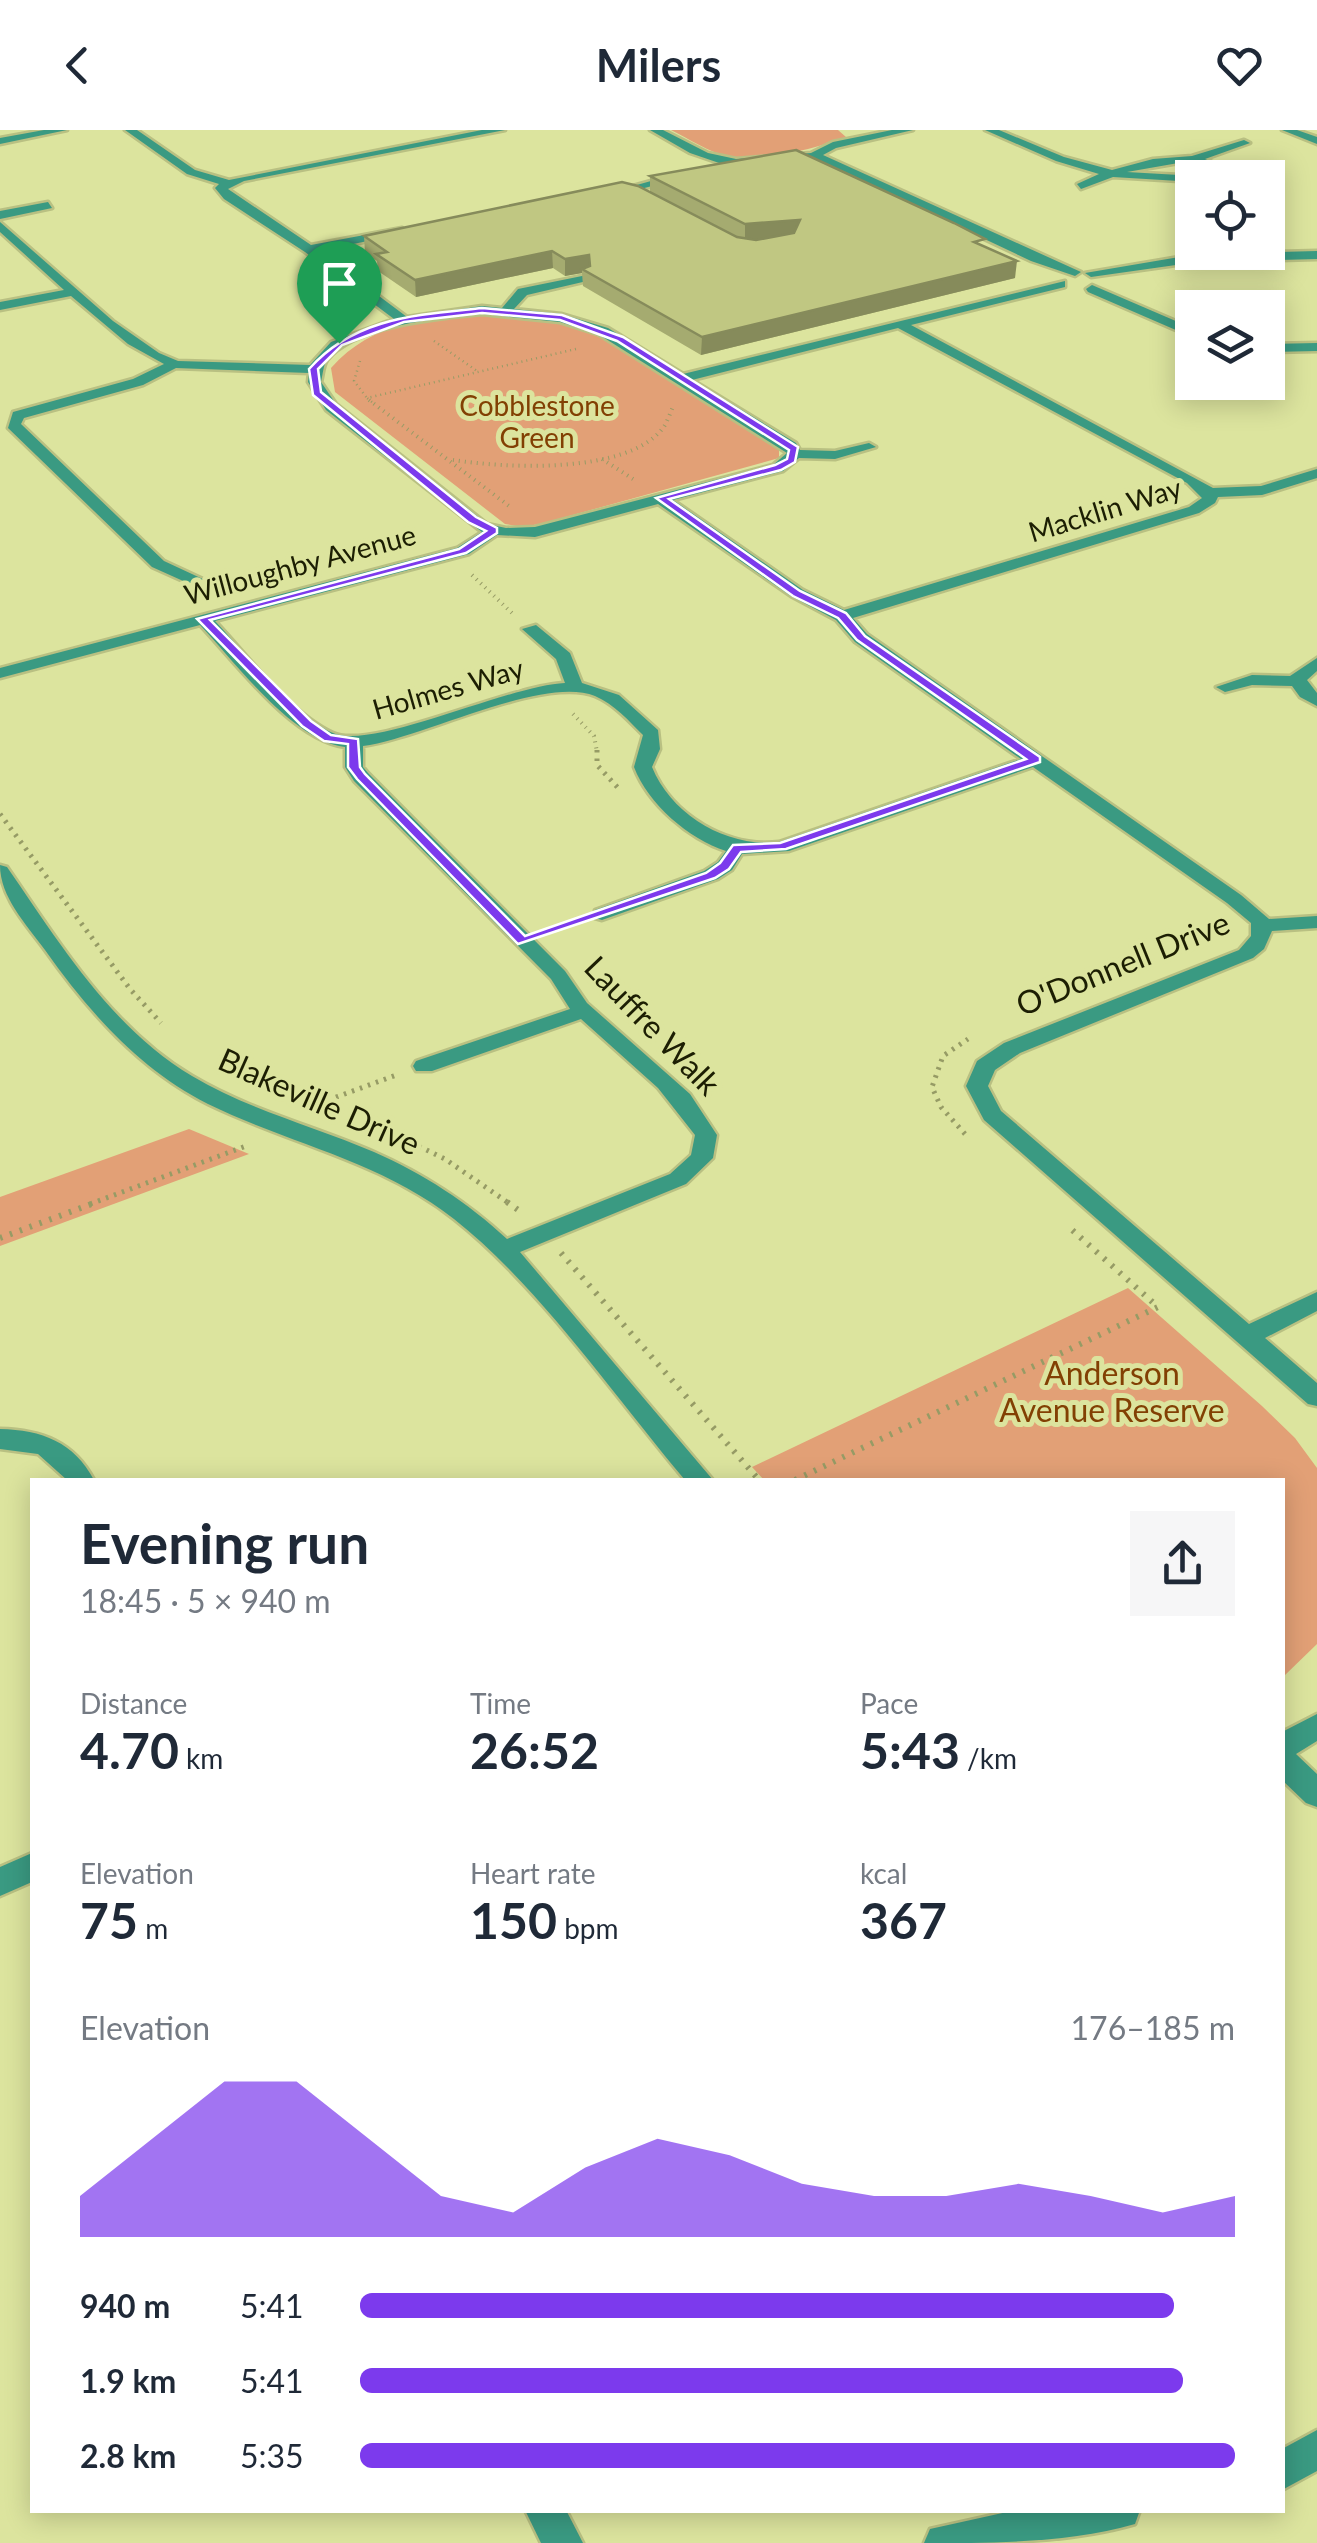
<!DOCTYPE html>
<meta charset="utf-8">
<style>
:root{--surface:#fff;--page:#f6f6f7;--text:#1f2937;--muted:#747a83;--accent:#7c3aed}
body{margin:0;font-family:Lato,sans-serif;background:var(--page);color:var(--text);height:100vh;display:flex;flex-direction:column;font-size:38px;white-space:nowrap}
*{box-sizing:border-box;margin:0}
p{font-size:32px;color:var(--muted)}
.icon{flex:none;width:55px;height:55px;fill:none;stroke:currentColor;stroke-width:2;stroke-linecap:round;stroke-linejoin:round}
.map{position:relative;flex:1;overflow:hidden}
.details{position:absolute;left:30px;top:1348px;width:1255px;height:1035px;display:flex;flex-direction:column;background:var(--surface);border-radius:0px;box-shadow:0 5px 25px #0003}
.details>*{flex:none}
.controls{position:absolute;left:1175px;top:30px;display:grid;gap:20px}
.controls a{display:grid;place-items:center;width:110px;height:110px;border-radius:0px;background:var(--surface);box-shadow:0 5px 25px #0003;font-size:50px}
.pin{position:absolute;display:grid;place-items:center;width:85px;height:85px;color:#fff;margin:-102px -42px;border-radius:50% 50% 50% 0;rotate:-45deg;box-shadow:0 0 10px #0007}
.pin .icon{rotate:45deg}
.round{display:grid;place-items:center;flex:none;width:105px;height:105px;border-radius:0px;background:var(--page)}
.headline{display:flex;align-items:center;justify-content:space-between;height:170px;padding:0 50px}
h1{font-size:55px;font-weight:700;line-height:75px}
.figures{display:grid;grid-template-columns:repeat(3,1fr);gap:15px;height:170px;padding:10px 50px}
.figures div{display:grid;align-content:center}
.figures b{font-size:50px;font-weight:700}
.figures small{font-size:28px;font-weight:400}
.figures p{font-size:28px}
.chart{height:280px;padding:20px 50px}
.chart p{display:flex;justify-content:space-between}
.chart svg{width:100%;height:180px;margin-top:10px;fill:var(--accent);opacity:.7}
ul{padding:0 50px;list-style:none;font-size:32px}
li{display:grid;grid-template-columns:160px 120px 1fr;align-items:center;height:75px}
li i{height:25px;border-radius:12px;background:var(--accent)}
header{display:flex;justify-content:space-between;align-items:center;height:130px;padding:0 50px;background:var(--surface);font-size:45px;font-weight:700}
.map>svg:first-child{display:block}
.green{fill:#e2a076}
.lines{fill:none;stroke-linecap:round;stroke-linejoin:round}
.minor-casing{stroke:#b9c082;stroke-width:5}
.path-far3{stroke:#969b65;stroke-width:2.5;stroke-dasharray:1 4;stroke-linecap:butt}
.path-far2{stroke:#969b65;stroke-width:4;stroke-dasharray:1 5;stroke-linecap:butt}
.path-far1{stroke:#969b65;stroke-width:5;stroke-dasharray:2.5 6;stroke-linecap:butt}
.path{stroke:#969b65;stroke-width:6;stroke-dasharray:2.5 8;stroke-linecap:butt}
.minor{fill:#3a9a82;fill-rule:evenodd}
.wall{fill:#a5ab70}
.shaded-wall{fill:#868b5b}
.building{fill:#c0c782;stroke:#868b5b;stroke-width:2.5}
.route{fill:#7c3aed;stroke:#fff;stroke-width:2.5;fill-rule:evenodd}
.labels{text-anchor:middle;stroke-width:10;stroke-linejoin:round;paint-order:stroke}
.far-park-label{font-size:28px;fill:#824003;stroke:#dce49e}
.far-street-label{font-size:28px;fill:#1c1e03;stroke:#dce49e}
.street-label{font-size:32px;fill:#1c1e03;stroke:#dce49e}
.park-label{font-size:32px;fill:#824003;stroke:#dce49e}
</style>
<header><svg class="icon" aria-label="back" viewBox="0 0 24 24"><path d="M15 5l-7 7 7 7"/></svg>Milers<svg class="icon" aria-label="heart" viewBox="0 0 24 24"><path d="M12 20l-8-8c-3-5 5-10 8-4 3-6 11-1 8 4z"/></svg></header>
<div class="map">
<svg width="1317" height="2413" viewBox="0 0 1317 2413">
<rect width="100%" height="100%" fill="#dce49e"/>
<g class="green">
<path d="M671,0h167l8,7c-27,11 -88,26 -117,20 -20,-5 -40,-18 -58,-27z"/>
<path d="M487,185l46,3 41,9 33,13 172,109v9l-235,65 -21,4 -18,-3 -170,-132 -4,-24c43,-48 95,-49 156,-53z"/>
<polygon points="189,999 249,1024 0,1116 0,1067"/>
<polygon points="1128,1158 1262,1276 1295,1308 1317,1338 1317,1514 1283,1547 1282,1350 764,1350 752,1337"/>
</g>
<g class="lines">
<defs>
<g id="minor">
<polygon points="44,0 67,0 0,14 0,8"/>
<path d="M125,0h12l58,40 34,10 253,-50h23l-261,51 -16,8 83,56 91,-17v6l-83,17 88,66 75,-11 20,2 16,-19 69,-14v6l-60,14 -13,14 47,5 47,14 75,46 382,-93v6l-154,38 302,163 48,-2 56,-17v9l-55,17 -44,2 -3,6 -16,10 -346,105 14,16 374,261 28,24 48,-3v12l-45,3 -8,18 -11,9 -233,95 -25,17 -7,16 13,25 248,213 68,-32v19l-52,27 52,45v23l-9,-2 -324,-284 -18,-34 11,-25 27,-18 235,-93 12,-14v-13l-24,-20 -194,-136 -244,84 -47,3 -10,16 -14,9 -116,41 -7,-2v-8l109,-39 14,-9 8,-11c-37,-12 -78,-47 -92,-84l9,-32c-14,-14 -29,-31 -48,-39 -52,-21 -173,42 -232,50v21l5,6 197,198 22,32 103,91 27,41 -4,23 -27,26 -166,68 193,228h-28c-70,-83 -147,-195 -231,-261 -73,-58 -164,-75 -246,-115 -69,-35 -119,-92 -163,-154 -19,-26 -45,-53 -45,-85l7,2c52,75 104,161 185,209 57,34 122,50 182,76 50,22 93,50 133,87l163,-65 21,-19 4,-20 -37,-47 -77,-69 -149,52h-16l-3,-5 3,-5 154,-52 -19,-30 -197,-198 -9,-14v-20c-53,-7 -109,-84 -145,-122l-200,53v-10l457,-120 25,-16 -156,-122 -18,-28 1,-9 -133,-5 -33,17 -119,33 -3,6 143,137 43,20v6l-6,2 -49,-22 -144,-139 5,-16 120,-33 31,-15 -36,-20 -57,-48 -71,14v-8l64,-12 -64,-58v-10l113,99 46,32 19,8 132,4 21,-23 63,-23 -89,-67 -81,-53 -9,-11 4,-4 -32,-10zM482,184l78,8 38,12 189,119 -14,12 -238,62 -29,1 -19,-4 -151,-120 -15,-22c2,-8 2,-16 6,-22 27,-35 114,-42 155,-46zM898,198l289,155 15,15 -13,9 -345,103 -41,-20 -130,-90 110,-29 16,-13 36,1 41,-12 -7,-4 -34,8 -35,-1 -4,-7 -104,-63zM658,374l133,92 45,24 19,22 166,117 -242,83c-51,6 -107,-26 -127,-75l8,-18 -2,-19 -39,-35 -37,-12 -12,-30 -34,-28 -14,4 34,30 9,24c-56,2 -193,68 -232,50 -42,-19 -86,-78 -118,-112l254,-67 28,-19 38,2z"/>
<polygon points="650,0 663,0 708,23 736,29 811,23 833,12 892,0 913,0 836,18 823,25 1081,142 1075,146 1031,131 819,31 725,35 690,23"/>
<path d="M985,0h14l65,27 48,13 41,-11 39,-3 52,-16 6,3 -45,16 23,10v4l-49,8 -66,-4 -32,12 -4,-5 22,-10 -43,-13zM1184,32l32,9 -37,4 -52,-3z"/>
<polygon points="1282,0 1297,0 1317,7 1317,14"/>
<polygon points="683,42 687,47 625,63 619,60"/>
<polygon points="48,72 52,78 0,89 0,81"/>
<polygon points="1317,121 1317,129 1197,132 1091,147 1085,143 1197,124"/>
<polygon points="1092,155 1192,198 1192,207 1088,162 1086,159"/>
<polygon points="1317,213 1317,221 1268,222 1268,214"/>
<polygon points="1317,528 1317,541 1307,550 1317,563 1317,576 1300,567 1292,556 1252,555 1225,562 1216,557 1252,545 1290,546"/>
<path d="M0,1299c42,1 74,13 94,51h-27l-29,-26 -38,-5z"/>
<polygon points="1317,1584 1317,1611 1296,1624 1317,1644 1317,1677 1306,1673 1282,1650 1282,1602"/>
<polygon points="32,1723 32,1752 0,1766 0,1737"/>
<polygon points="1317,2300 1317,2341 1282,2360 1282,2319"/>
<polygon points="525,2380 566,2380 583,2413 541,2413"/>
<path d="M1016,2380h124l-5,14c-65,19 -142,19 -211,19l6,-14z"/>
</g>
</defs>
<use href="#minor" class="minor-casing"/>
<g class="path-far3">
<polyline points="434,211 477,241"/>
<polyline points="360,231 354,251 367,268"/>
<polyline points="372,272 367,268 576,219"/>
</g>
<g class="path-far2">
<polyline points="369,270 509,376"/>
<polyline points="602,329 633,349"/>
<path d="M453,330c52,8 174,15 210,-32 4,-5 7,-15 10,-21"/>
<polyline points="472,445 513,484"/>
<polyline points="573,584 594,606 597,622"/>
</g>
<g class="path-far1">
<polyline points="597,620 597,635 620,660"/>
<polyline points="0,684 130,859 161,893"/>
<polyline points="551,801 577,792"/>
<polyline points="312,976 399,944"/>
<polyline points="965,1004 941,977 932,957 943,926 968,909"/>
<polyline points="396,1005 445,1029 510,1074"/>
<polyline points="90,1074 246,1016"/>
</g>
<g class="path">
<polyline points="507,1072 521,1082"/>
<polyline points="0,1108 97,1072"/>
<polyline points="561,1123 759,1350"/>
<polyline points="795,1350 1158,1177 1071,1099"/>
</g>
<use href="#minor" class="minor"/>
</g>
<polygon class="wall" points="650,46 985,117 1015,148 701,225 583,156 582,143 565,146 553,138 416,167 378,141 377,131 365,123 364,106 740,108 650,62"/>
<g class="shaded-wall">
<polygon points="800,90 799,106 745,110 745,94"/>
<polygon points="552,121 553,138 416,167 415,150"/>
<polygon points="589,125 589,142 582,139 582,143 565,146 565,129"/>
<polygon points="1017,131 1015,148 701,225 702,207"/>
</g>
<polygon class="building" points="796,20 954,93 985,109 974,112 1017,131 702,207 582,139 590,136 589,125 565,129 552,121 415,150 376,124 387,122 364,106 622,52 638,56 737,107 756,110 794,103 800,90 745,94 650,46"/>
<path class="route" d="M482,178l80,7 61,22 175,110 -3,15 -14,8 -112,29 131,92 46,22 19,23 175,121v5l-254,87 -45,3 -12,17 -14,9 -197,66 -161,-165 -9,-12v-23l-24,-3 -22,-15 -105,-107 262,-70 27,-18 -18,-9 -155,-127 -4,-26c46,-52 108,-54 173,-61zM482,183l78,7 57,21 172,109 -2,9 -12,6 -119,33 137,98 45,22 19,22 169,119 -246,84 -47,2 -13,18 -14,10 -181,63 -160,-162 -5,-7 -2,-28 -27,-4 -20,-14 -101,-101 256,-67 31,-20v-5l-21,-11 -155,-125 -3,-23 24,-24 62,-23z"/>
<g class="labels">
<g class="far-park-label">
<text x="537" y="286">Cobblestone<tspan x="537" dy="32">Green</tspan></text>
</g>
<g class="far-street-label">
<text transform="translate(1105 380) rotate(-17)" y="10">Macklin Way</text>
<text transform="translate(300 435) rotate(-15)" y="10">Willoughby Avenue</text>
<text transform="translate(448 559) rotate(-16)" y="10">Holmes Way</text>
</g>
<g class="street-label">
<text transform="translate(1123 834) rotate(-22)" y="11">O'Donnell Drive</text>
<text transform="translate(652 896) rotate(46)" y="11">Lauffre Walk</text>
<text transform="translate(319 972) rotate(24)" y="11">Blakeville Drive</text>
</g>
<g class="park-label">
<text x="1112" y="1255">Anderson<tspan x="1112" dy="37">Avenue Reserve</tspan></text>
</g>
</g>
</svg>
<div class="controls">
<a><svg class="icon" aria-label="locate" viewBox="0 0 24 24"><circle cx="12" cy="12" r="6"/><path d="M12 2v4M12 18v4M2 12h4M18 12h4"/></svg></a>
<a><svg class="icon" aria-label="layers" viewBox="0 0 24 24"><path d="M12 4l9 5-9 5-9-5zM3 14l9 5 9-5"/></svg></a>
</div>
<div class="pin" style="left:339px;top:213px;background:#1e9e55"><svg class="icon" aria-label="arrive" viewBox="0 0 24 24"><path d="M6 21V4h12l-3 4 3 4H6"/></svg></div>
<section class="details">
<div class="headline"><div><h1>Evening run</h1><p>18:45 · 5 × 940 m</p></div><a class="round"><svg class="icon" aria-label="share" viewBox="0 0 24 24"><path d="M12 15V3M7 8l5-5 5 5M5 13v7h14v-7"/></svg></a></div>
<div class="figures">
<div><p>Distance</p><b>4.70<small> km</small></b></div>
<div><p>Time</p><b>26:52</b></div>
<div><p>Pace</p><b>5:43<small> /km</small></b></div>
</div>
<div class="figures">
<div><p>Elevation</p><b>75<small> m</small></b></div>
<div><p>Heart rate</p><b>150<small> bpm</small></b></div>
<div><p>kcal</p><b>367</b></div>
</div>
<div class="chart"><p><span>Elevation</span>176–185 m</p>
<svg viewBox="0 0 160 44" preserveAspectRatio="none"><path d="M0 44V34L10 20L20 6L30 6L40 20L50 34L60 38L70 27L80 20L90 24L100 31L110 34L120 34L130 31L140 34L150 38L160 34V44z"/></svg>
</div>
<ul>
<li><b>940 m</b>5:41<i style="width:93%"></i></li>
<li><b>1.9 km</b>5:41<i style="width:94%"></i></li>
<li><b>2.8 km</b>5:35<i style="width:100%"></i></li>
</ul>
</section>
</div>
